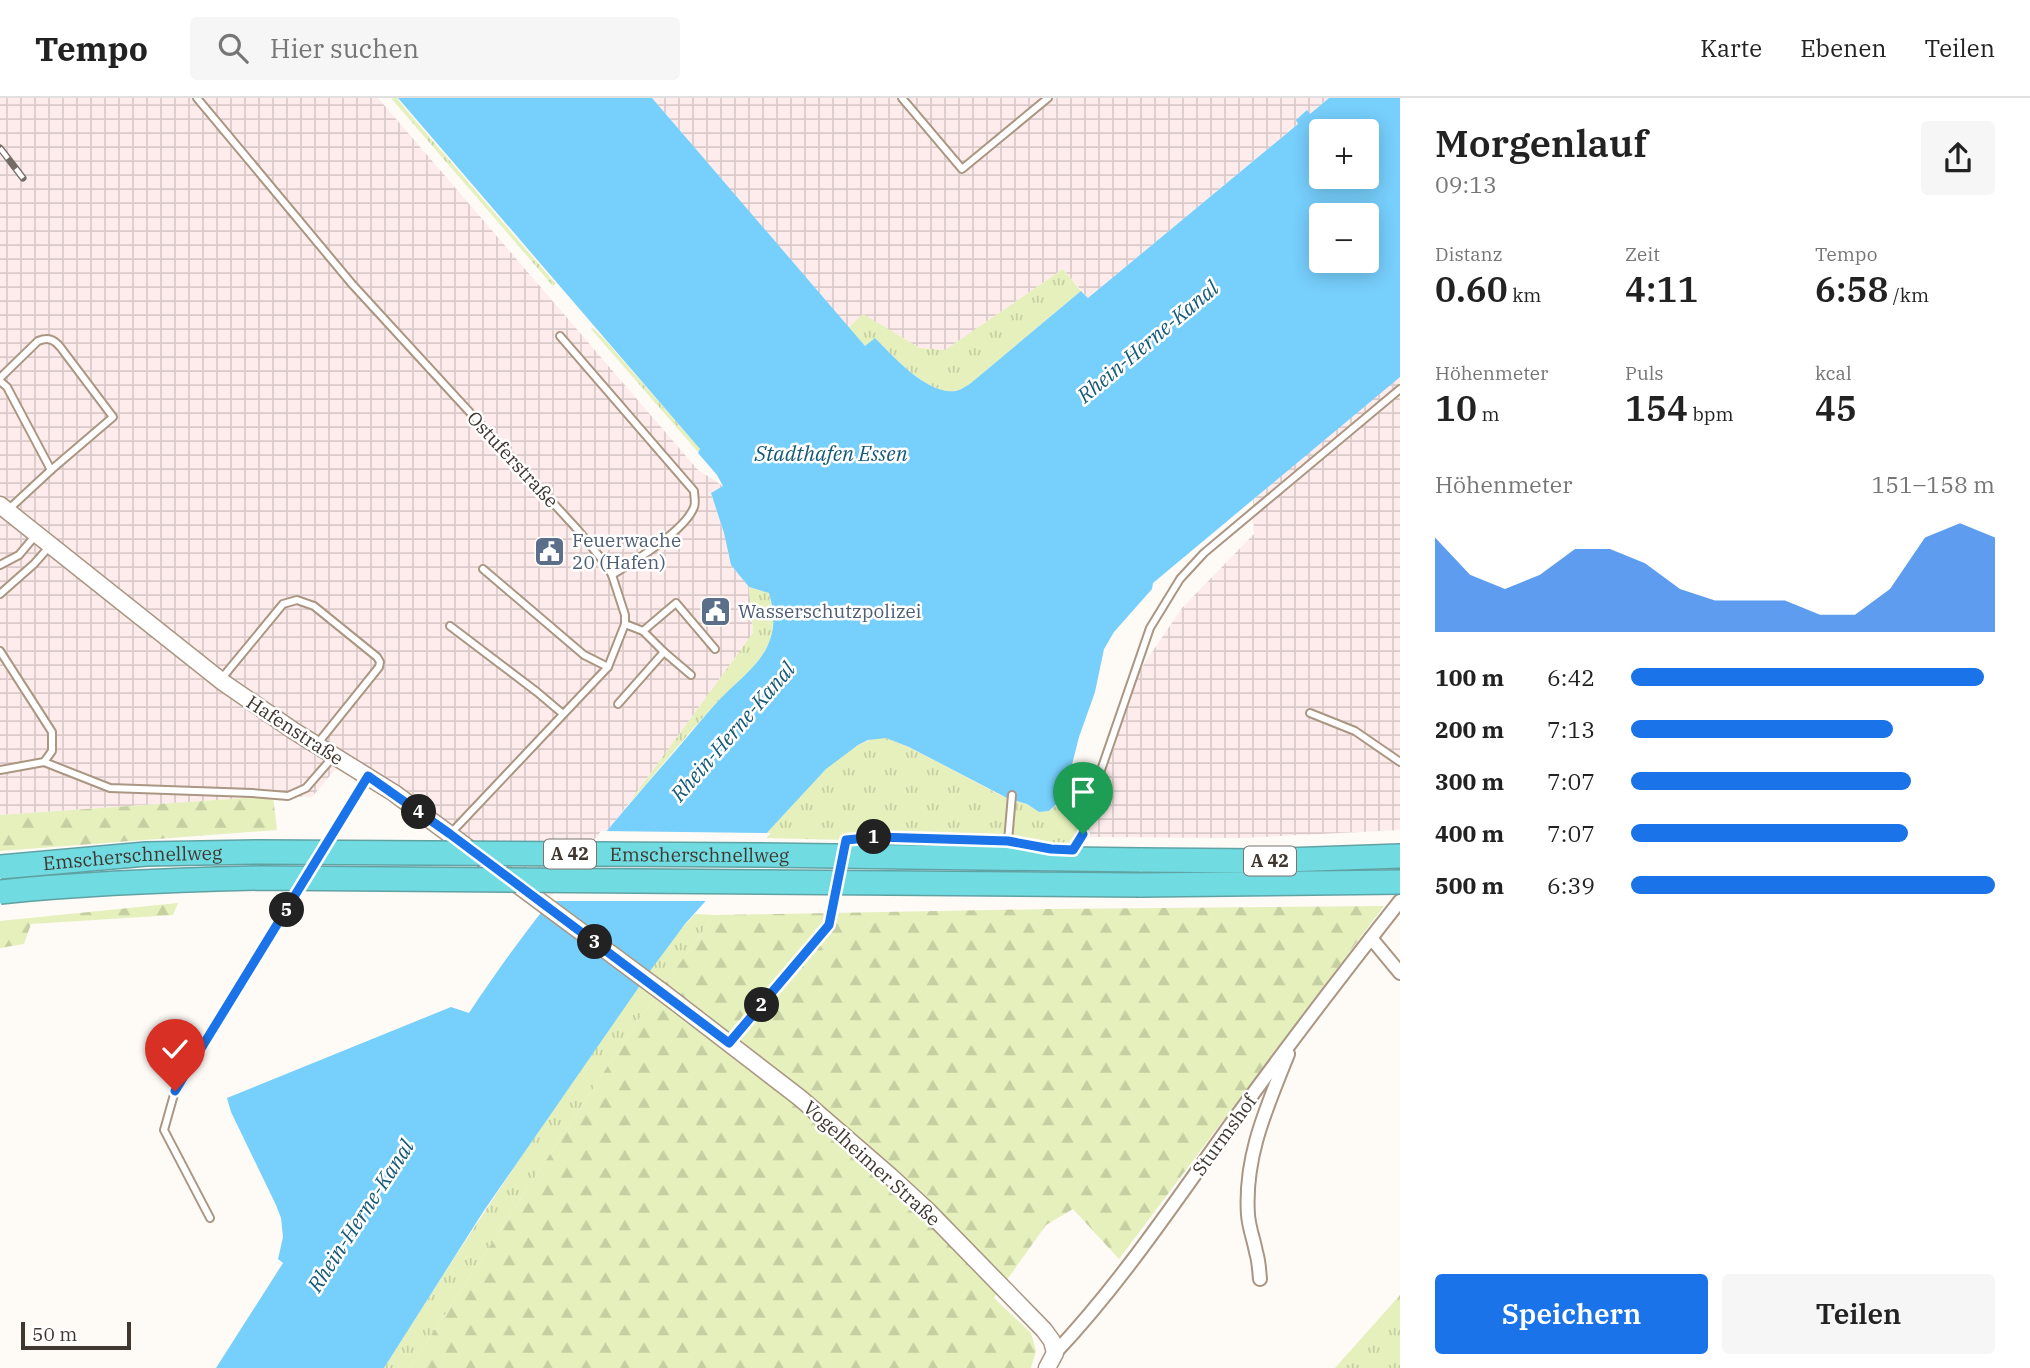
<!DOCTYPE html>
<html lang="de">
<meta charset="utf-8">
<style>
:root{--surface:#fff;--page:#f6f6f6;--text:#222;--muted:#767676;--line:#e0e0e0;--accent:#1a73e8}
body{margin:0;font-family:"IBM Plex Serif",serif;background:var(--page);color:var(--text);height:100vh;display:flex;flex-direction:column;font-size:26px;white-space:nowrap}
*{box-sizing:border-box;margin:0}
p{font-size:23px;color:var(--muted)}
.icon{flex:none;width:38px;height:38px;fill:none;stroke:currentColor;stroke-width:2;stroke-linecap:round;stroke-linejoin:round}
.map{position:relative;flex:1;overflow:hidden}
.details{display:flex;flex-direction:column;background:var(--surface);width:630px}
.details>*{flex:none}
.buttons{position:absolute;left:1309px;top:21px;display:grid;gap:14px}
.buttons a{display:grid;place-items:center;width:70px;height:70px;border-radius:7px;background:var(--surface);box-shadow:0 4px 18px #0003;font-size:35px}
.scale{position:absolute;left:21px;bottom:18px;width:110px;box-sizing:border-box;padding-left:7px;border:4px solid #403830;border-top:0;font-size:19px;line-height:24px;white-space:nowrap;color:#403830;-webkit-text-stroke:5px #fff;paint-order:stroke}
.pin{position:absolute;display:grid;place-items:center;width:60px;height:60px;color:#fff;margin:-72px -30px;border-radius:50% 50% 50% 0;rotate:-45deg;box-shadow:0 0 7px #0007}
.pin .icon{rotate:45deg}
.km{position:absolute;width:35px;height:35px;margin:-18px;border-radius:50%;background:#222;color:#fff;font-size:19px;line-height:35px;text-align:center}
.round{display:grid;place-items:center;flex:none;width:74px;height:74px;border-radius:7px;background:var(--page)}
.summary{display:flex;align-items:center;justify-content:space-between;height:119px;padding:0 35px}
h1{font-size:38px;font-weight:600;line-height:52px}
.stats{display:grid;grid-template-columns:repeat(3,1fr);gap:10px;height:119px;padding:7px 35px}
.stats div{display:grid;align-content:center}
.stats b{font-size:35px;font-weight:600}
.stats small{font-size:19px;font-weight:400}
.stats p{font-size:19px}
.chart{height:196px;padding:14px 35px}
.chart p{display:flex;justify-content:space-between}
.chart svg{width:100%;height:126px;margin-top:7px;fill:var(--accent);opacity:.7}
.action{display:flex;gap:14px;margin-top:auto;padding:14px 35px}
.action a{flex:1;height:80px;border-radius:7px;background:var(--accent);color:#fff;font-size:28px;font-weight:600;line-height:80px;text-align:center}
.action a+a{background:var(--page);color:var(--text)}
ul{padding:0 35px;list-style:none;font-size:23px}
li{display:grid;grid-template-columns:112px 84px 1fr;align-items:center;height:52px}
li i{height:18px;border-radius:9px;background:var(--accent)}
header{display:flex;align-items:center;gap:42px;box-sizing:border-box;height:98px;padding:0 35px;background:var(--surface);border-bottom:2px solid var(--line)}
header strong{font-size:33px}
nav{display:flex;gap:38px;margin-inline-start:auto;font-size:24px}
.search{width:490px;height:63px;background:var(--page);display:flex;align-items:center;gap:18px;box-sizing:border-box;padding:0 24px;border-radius:7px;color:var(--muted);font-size:26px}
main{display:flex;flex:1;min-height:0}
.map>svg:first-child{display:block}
.industrial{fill:url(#industrial-grid)}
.grass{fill:url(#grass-tufts)}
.forest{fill:url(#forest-firs)}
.water{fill:#77cffc;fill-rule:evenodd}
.pier{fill:#fefaf6}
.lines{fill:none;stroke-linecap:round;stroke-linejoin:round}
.service-casing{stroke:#aa9682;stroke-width:10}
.minor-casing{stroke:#aa9682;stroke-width:16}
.tertiary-casing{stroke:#aa9682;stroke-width:19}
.motorway-casing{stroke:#60a2a4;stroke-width:26}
.service{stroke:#fff;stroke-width:6}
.minor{stroke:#fff;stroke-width:12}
.tertiary{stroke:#fff;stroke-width:16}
.motorway{stroke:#71dbe2;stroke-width:23}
.rail-casing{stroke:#746d66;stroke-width:7}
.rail{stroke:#fff;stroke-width:4.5;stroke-dasharray:13;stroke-linecap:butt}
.motorway-bridge-casing{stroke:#60a2a4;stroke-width:26;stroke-linecap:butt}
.motorway-bridge{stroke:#71dbe2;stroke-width:23}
.route-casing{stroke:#fff;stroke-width:14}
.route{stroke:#1a73e8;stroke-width:9}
.labels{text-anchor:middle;stroke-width:5;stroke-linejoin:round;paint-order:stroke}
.shield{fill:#fff;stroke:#79746e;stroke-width:2}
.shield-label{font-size:18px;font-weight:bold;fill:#403830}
.street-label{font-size:19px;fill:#403830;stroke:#fff}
.service-label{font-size:19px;fill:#4e5e75;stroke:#fff;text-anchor:start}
.water-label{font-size:21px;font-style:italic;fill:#155978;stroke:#fff}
</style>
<header>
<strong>Tempo</strong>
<div class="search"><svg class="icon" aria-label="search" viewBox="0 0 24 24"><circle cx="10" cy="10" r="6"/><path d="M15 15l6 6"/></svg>Hier suchen</div>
<nav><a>Karte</a><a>Ebenen</a><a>Teilen</a></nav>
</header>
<main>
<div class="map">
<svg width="1400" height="1270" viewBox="0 0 1400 1270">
<defs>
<pattern id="industrial-grid" width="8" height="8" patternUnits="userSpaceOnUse" patternTransform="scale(1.75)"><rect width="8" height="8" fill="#fdeceb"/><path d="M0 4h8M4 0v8" fill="none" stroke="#dacbca"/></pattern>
<pattern id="grass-tufts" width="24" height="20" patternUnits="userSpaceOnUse" patternTransform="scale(1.75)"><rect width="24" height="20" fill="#e5f0bc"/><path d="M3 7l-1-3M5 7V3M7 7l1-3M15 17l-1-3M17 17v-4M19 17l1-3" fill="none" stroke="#c6cfa2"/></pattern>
<pattern id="forest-firs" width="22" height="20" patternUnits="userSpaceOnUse" patternTransform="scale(1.75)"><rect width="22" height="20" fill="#e5f0bc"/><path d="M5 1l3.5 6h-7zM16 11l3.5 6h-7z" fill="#c6cfa2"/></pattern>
</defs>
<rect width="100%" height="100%" fill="#fefaf6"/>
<g class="industrial">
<polygon points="0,0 378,0 697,371 723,388 711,396 724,435 731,467 749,489 753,535 626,709 550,805 340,666 312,699 273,698 0,717"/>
<polygon points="652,0 1329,0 1088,200 1063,171 945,252 920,250 863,217 848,230"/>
<polygon points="1400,275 1400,732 1242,740 1084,739 1140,572 1182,510 1254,436 1253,402"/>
</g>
<g class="grass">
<polygon points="391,0 397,0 407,13 555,185 553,188"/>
<path d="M1063,171l18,22 -110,92c-5,3 -10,7 -15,8 -29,4 -62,-34 -81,-53l-10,8 -17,-18 15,-14 57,34 25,2z"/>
<polygon points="593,230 605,242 700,351 698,354 591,231"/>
<path d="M749,489l20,6c4,18 7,33 -1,52 -10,22 -34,39 -50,56 -32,34 -61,71 -92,106l127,-174z"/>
<path d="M877,640h9l23,9 91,48 27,9 12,8 10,-1 8,-6 27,32 -18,8 -304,-7c29,-31 74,-91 115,-100z"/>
<path d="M695,816l20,1 -81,111 -224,342h-26c67,-107 137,-213 210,-317 31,-44 63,-98 101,-137z"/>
<polygon points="1400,1197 1400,1270 1335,1270"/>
</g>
<g class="forest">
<polygon points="273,698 277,732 0,753 0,717"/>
<polygon points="178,805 173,817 31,826 24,846 0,850 0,823"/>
<polygon points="1384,808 1119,1161 1073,1111 1046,1127 994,1200 1031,1235 1036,1253 1031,1270 410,1270 634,928 715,817 1051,811"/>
</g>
<path class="water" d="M398,0h254l213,248 10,-8c19,19 52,57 81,53 5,-1 10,-5 15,-8l110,-92 7,7 210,-174 -2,-4 11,-10 3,4 19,-16h71v279l-247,206 -1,6 -38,43 -10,17 -9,43 -16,45 -14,55 -4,8 -12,11 -10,1 -12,-8 -20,-6 -98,-51 -23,-9 -18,2 -10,5 -32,24 -64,69 -77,86 -35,47 -167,241 -99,156h-168l67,-105 -5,-4 5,-22 -2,-19 -5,-13 -45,-93 -4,-14 224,-91 18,6c61,-93 135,-180 208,-264 14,-16 27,-33 42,-49 16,-17 39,-33 49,-55 8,-18 6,-34 1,-52l-20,-6 -18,-22 -7,-32 -13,-40 12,-7 -6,-11 -19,-22 2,-4zM1321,33h46v46h-46zM1321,117h46v46h-46z"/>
<polygon class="pier" points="601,733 771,735 710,803 547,803"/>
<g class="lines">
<defs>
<g id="service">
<polyline points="197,0 352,186 577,431 604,464 612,477 625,517 625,526 608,569 450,736"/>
<polyline points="902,0 962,71 1048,0"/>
<path d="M560,238l134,155c0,5 2,12 0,16 -9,24 -61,55 -82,68"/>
<path d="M0,280l38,-37c10,-4 16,-2 23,7l52,69 -62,53"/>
<polyline points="0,283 7,289 51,372 9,411"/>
<polyline points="0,467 19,457 35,438"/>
<polyline points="483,471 584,557 608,569"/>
<polyline points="0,496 34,466 49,449"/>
<polyline points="625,526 643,533 664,554"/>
<polyline points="450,528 537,594 563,616"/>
<polyline points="643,533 676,505 715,551"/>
<polyline points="0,553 52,634 52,653 44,664 0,672"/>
<polyline points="222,580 283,506 297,502 314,508 377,559 380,564 379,569 318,645"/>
<polyline points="618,606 664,554 691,577"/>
<polyline points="1310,615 1355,633 1400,664"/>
<polyline points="44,664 110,690 252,695 288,698 306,690 333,659"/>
<polyline points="1008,743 1012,697"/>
<polyline points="325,748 367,679"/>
<polyline points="1070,752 1073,752 1083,736 1091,701 1150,530 1180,481 1204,455 1400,291"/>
<polyline points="839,778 846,742 877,739 1008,743 1046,750"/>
<polyline points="730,944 829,827 837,789"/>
<polyline points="210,1120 164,1032 175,993 302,787"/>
</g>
<g id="minor">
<polyline points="1371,840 1400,875"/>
<path d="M1260,1181c-1,-9 -1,-18 -4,-27 -2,-12 -7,-24 -8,-37 -4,-59 19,-108 40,-161"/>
<path d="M1055,1255c68,-72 123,-156 181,-236 53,-73 108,-145 164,-216"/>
</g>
<polyline id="tertiary" points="0,407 224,585 294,633 394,695 665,896 800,1000 890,1078 928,1113 1044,1232 1052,1243 1055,1255 1047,1270"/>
<g id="motorway">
<polyline points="1140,762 1259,763 1400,758"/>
<polyline points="1140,787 1400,784"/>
</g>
</defs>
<use href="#service" class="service-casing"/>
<use href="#minor" class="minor-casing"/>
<use href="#tertiary" class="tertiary-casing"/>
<use href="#motorway" class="motorway-casing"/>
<use href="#service" class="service"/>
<use href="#minor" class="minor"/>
<use href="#tertiary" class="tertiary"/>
<use href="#motorway" class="motorway"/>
<defs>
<polyline id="rail" points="0,50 23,80"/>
</defs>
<use href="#rail" class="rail-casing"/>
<use href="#rail" class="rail"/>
<defs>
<g id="motorway-bridge">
<path id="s1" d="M0,769l146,-13 114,-2 501,3 379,5"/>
<path d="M0,794c87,-9 173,-12 260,-14l880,7"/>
</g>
</defs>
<use href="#motorway-bridge" class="motorway-bridge-casing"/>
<use href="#motorway-bridge" class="motorway-bridge"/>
</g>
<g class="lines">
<defs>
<polyline id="route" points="175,993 368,678 450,736 729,945 829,827 846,742 877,739 1008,743 1051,751 1073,752 1083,736"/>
</defs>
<use href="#route" class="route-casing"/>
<use href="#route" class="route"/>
</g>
<defs>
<symbol id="civic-square" viewBox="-11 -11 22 22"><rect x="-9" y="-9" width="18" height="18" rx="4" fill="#5c6f8a" stroke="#fff"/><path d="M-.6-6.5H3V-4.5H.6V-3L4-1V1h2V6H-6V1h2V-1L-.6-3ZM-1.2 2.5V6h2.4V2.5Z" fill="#fff"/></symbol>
</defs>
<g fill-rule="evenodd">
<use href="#civic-square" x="532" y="436" width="35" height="35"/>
<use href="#civic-square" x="698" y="496" width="35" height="35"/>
</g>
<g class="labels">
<g class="shield">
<rect x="544" y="741.5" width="52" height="29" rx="5"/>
<rect x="1244" y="748.5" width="52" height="29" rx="5"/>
</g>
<g class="shield-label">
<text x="570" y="762">A 42</text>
<text x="1270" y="769">A 42</text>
</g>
<g class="street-label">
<text transform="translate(513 361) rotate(47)" y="7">Ostuferstraße</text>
<text transform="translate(295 632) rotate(33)" y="7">Hafenstraße</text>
<text dy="7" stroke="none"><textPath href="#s1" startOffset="700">Emscherschnellweg</textPath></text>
<text dy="7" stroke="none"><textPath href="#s1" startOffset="133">Emscherschnellweg</textPath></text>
<text transform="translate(1224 1037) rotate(-54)" y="7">Sturmshof</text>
<text transform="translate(872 1065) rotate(42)" y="7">Vogelheimer Straße</text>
</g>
<g class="service-label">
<text x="572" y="449">Feuerwache<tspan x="572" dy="22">20 (Hafen)</tspan></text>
<text x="738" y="520">Wasserschutzpolizei</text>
</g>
<g class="water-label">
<text transform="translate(1148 244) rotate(-40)" y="7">Rhein-Herne-Kanal</text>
<text x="831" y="363">Stadthafen Essen</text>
<text transform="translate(733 634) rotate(-49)" y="7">Rhein-Herne-Kanal</text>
<text transform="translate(361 1118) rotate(-57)" y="7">Rhein-Herne-Kanal</text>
</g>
</g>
</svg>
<div class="buttons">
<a>+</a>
<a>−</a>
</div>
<div class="scale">50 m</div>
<div class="pin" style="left:1083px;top:736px;background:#1e9e55"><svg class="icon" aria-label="arrive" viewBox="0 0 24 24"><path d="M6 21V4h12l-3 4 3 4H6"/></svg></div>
<div class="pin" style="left:175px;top:993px;background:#d93025"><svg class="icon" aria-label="check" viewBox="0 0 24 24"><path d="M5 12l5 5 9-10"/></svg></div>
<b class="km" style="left:874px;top:739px">1</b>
<b class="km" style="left:762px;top:907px">2</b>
<b class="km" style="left:595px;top:844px">3</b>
<b class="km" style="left:419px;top:714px">4</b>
<b class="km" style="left:287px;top:812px">5</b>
</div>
<section class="details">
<div class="summary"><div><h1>Morgenlauf</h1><p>09:13</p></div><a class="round"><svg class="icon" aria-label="share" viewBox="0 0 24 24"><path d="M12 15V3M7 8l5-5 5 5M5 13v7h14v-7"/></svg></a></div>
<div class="stats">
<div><p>Distanz</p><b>0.60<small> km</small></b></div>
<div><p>Zeit</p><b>4:11</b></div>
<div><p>Tempo</p><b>6:58<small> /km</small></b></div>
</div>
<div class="stats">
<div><p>Höhenmeter</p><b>10<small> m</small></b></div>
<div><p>Puls</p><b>154<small> bpm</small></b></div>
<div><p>kcal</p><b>45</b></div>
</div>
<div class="chart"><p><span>Höhenmeter</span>151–158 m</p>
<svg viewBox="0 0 160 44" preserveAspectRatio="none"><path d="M0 44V11L10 24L20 29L30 24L40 15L50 15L60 20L70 29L80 33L90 33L100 33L110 38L120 38L130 29L140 11L150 6L160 11V44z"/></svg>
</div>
<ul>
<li><b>100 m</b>6:42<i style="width:97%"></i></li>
<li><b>200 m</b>7:13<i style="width:72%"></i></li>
<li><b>300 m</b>7:07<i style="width:77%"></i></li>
<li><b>400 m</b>7:07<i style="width:76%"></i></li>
<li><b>500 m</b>6:39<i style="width:100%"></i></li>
</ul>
<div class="action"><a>Speichern</a><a>Teilen</a></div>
</section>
</main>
